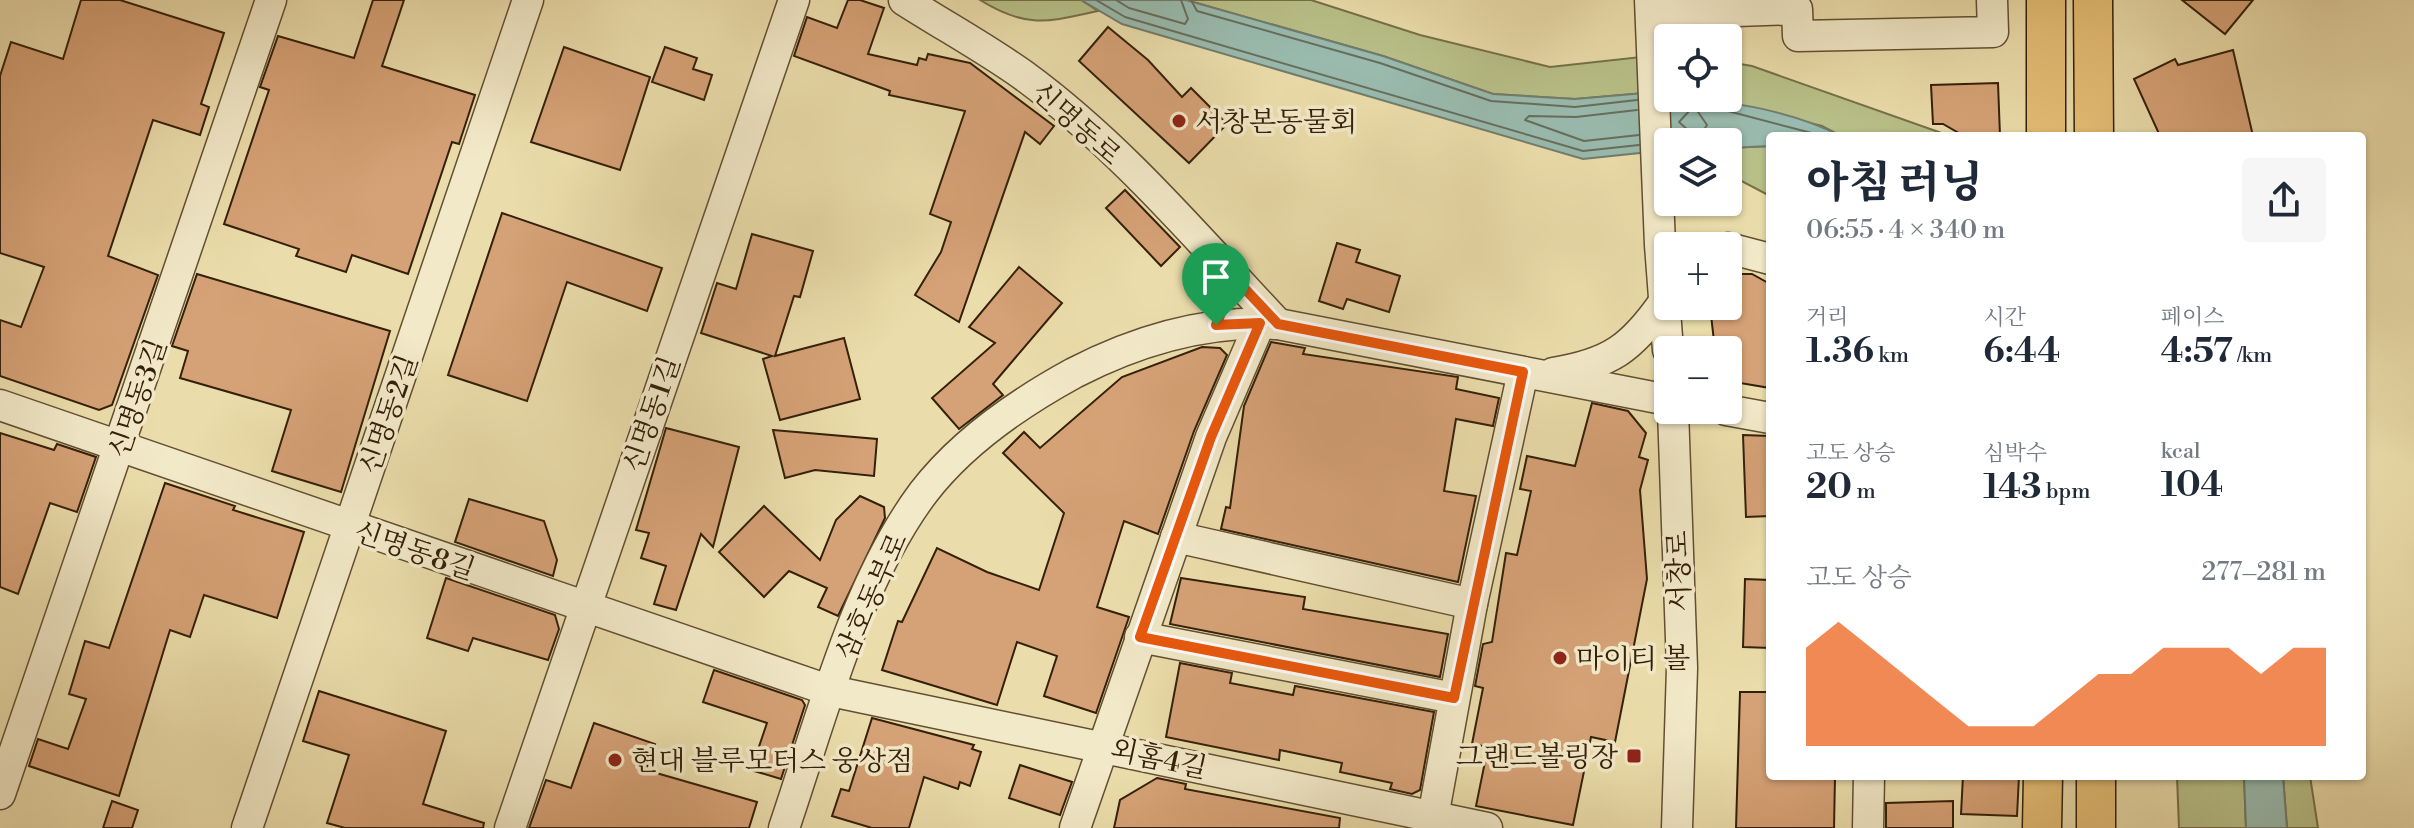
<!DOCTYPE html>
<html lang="ko">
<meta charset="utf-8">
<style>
:root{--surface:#fff;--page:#f6f6f7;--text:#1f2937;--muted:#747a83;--accent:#ea580c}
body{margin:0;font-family:"Libre Bodoni","Noto Serif KR",serif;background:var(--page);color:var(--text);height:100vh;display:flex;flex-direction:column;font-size:30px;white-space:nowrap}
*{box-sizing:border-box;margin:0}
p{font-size:26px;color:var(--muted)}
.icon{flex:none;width:44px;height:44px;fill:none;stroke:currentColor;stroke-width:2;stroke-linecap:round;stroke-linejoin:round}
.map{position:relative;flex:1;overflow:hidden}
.sheet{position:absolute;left:1766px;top:132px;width:600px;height:648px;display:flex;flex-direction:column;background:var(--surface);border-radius:8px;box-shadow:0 2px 6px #0004}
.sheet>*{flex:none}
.buttons{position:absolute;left:1654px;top:24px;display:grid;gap:16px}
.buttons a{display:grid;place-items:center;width:88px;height:88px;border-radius:8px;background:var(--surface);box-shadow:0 2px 6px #0004;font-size:40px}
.pin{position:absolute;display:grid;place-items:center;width:68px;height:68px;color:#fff;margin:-82px -34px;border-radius:50% 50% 50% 0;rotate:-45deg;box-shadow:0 0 8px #0007}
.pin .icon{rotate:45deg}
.round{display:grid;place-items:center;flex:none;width:84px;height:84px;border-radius:8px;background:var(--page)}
.summary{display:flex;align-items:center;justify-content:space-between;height:136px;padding:0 40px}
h1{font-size:44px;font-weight:800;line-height:60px}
.figures{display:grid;grid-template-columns:repeat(3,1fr);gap:12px;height:136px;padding:8px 40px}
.figures div{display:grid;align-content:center}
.figures b{font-size:34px;font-weight:800}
.figures small{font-size:22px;font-weight:400}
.figures p{font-size:22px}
.chart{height:224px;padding:16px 40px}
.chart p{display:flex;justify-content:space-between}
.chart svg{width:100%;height:144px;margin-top:8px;fill:var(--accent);opacity:.7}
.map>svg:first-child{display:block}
.green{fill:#b8c088;stroke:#767048;stroke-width:2}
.water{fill:#99bbaf;stroke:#717d6d;stroke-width:2}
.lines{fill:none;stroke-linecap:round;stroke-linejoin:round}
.shore{stroke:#666e5c;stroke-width:2}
.building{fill:#d5a176;stroke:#342009;stroke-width:2}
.minor-casing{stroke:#624f32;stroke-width:33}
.major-casing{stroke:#342009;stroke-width:41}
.minor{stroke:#f2e9c8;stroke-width:30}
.major{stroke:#e6be76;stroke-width:38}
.route-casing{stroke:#fff;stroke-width:16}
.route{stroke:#ea580c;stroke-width:10}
.poi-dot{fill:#8f2418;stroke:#f2e9c8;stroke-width:3}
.labels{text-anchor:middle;stroke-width:7;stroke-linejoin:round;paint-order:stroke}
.poi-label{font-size:28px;fill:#342009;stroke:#f2e9c8;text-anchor:start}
.street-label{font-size:28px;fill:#342009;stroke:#f2e9c8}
</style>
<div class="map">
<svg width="2414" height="828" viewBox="0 0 2414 828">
<rect width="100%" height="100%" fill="#ebddab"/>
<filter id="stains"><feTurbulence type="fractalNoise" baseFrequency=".0025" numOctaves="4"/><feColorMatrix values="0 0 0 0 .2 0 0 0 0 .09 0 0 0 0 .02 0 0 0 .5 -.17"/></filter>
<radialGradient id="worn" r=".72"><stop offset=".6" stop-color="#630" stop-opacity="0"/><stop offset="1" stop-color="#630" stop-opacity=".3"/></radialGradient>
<g class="green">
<path d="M980,0h101l17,11c-51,11 -71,18 -118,-11z"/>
<polygon points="1186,0 1311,0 1420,35 1550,67 1668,54 1668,91 1575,99 1493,94 1383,56"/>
<polygon points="1728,62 1752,66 1950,136 1841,136 1822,126 1711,98 1728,98"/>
<polygon points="1770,146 1770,196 1728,174 1728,148"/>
<polygon points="2177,776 2244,776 2246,828 2179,828"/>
<polygon points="2283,776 2310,776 2318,828 2287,828"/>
</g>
<g class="water">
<path d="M1081,0h105l197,56 110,38 82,5 93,-8v7c54,0 124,13 173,38h-71v10l-42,2v-6h-60v8l-85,9 -461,-135z"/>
<polygon points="2244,776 2283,776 2287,828 2246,828"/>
</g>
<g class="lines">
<g class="shore">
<polyline points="1096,0 1125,17 1583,151 1639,145"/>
<polyline points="1116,0 1129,8 1185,24 1188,19 1181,0"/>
<polyline points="1191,0 1197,11 1380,63 1491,101 1575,107 1637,100"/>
<polyline points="1717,98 1724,110 1823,136"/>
<polygon points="1691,109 1696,109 1707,125 1698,139 1679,122"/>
<polyline points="1637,110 1576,117 1529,116 1525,120 1584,141 1639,135"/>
</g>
</g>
<g class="building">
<polygon points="81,0 120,0 224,33 201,104 209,107 200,135 153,120 108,256 158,275 112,405 99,410 0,376 0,320 21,327 44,267 0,253 0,76 11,42 63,59"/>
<polygon points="373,0 404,0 382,66 475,95 459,144 452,142 408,274 352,255 346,272 296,256 299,249 224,224 269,90 260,87 278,36 354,58"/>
<polygon points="848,0 860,0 884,8 868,54 917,65 919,58 926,60 928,54 970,63 1054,126 1040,144 1025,132 959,322 915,295 941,252 951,222 930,214 965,111 889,95 890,91 794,56 807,17 837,28"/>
<polygon points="2182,0 2253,0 2225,34"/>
<polygon points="1108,27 1148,60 1182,97 1191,88 1227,124 1189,163 1079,61"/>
<polygon points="564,47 650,77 620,170 531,142"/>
<polygon points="665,47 697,58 693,69 712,75 704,100 652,82"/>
<polygon points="2233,50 2253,136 2160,136 2134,79 2175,59 2178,65"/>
<polygon points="1998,83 2000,136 1964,136 1943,124 1933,124 1931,85"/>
<polygon points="1125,190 1180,247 1161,266 1106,208"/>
<polygon points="502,213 662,268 647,311 567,282 527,401 448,375"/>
<polygon points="752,234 813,251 800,297 794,296 775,356 844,338 860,399 780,420 763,359 772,356 701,333 717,283 736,289"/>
<polygon points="1337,243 1360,250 1356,262 1400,276 1389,312 1347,299 1343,309 1319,301"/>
<polygon points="1019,267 1062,303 993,384 1003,395 959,429 932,398 995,343 969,327"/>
<polygon points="197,274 390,331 341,492 272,471 291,410 180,378 188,351 172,346"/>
<polygon points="1728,274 1752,274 1770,284 1770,388 1728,381 1728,350 1715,350 1710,306 1728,306"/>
<polygon points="1271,342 1305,348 1303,354 1458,377 1456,389 1499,398 1493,426 1456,419 1444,491 1476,496 1458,582 1221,529 1226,507 1230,508 1244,406"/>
<polygon points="1202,347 1220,348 1227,355 1194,431 1158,534 1124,521 1097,607 1129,617 1096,713 1044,696 1057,656 1017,642 997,705 882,670 898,621 902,622 937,548 987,572 1039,590 1064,513 1003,453 1024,432 1040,448 1122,377"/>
<polygon points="1592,403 1628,411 1646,433 1639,457 1648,460 1640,490 1647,579 1615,742 1591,737 1573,825 1476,806 1488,747 1472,744 1483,688 1475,686 1483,644 1492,642 1506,553 1517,555 1531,491 1520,489 1527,456 1575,466"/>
<polygon points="666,428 739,447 713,547 701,534 676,610 654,604 666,566 641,558 649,533 636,530"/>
<polygon points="773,430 877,439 874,476 815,470 785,478"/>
<polygon points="0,433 54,450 57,444 96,457 77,512 50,503 18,594 0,587"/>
<polygon points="1743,435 1770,436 1770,516 1746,517"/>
<polygon points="165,483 235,506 233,510 304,532 277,618 204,595 190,637 170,630 119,796 29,766 38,739 68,749 86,699 69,694 85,641 109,648"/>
<polygon points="860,496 884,507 885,518 838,616 818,607 827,588 789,571 764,597 719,552 764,506 820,560 836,520"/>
<polygon points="469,499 544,521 557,560 553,576 455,542"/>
<polygon points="446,578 555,615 559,629 548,660 473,638 468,651 427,638"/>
<polygon points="1181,578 1305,597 1303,609 1448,634 1440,677 1170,624"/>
<polygon points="1745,579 1770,580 1770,648 1743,647"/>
<polygon points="1180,663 1232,673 1230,683 1293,695 1295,686 1434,712 1420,790 1412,794 1390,789 1392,783 1340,772 1342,763 1280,750 1279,760 1166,737"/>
<polygon points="714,670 802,700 805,705 781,779 751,770 767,723 703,702"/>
<polygon points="319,691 446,731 423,804 484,823 483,828 345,828 327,823 349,755 303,741"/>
<polygon points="1740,692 1770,692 1770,776 1835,776 1834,828 1736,828"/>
<polygon points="872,718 974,745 972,749 981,752 970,786 960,782 958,789 924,777 909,828 872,828 832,816 841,789 849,791"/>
<polygon points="594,723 655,744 646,770 757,802 749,828 529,828 546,780 571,788"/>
<polygon points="1020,765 1072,782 1060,815 1009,798"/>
<polygon points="1963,776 2019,776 2017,816 1961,814"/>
<polygon points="1157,778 1186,784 1185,789 1340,818 1339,828 1114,828 1120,800"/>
<polygon points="112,801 138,810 132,828 103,828"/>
<polygon points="1953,801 1953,828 1886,828 1886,803"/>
</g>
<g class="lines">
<defs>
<g id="minor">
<path d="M904,0c39,25 81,48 119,75 96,70 174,163 255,249"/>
<polyline points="1650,0 1660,245 1668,350"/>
<polyline points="1651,14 1797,9 1798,36 1993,32 1992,0"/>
<polyline points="1728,248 1770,259"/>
<path d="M1553,373c57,-9 79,-25 111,-71"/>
<polyline points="0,405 831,691 1487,828"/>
<polyline points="1673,410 1682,668 1677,828"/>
<polyline points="1726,410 1770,418"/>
<polyline points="1176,537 1472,604"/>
<polyline points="1140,637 1454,698"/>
<polyline points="0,794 271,0"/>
<polyline points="247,828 528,0"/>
<polyline points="510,828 794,0"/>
<path d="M784,828c37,-108 71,-244 139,-335 39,-51 96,-90 151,-120 64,-33 132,-53 204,-49l390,76"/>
<polyline points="1075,828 1211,437 1260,323"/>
<polyline points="1431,828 1472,604 1523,372"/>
<polyline points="1868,828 1869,776"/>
</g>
<g id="major">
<polyline points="2093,0 2094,136"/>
<polyline points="2046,136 2046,0"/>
<polyline points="2042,828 2043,776"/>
<polyline points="2096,828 2096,776"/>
</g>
</defs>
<use href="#minor" class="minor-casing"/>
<use href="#major" class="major-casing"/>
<use href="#minor" class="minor"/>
<use href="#major" class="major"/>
</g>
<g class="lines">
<defs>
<polygon id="route" points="1229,272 1278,324 1523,372 1454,698 1140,637 1211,437 1260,323 1216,325 1226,301"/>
</defs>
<use href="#route" class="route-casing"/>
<use href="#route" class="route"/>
</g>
<g class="poi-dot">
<circle cx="1179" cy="121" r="8"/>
<circle cx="1560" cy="658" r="8"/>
<rect x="1626" y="748" width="16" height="16" rx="4"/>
<circle cx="615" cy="760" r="8"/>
</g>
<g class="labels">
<g class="poi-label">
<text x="1195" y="131">서창본동물회</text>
<text x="1576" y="668">마이티 볼</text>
<text x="1618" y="766" text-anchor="end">그랜드볼링장</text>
<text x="631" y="770">현대 블루모터스 웅상점</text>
</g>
<g class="street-label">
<text transform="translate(1077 123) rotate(42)" y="10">신명동로</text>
<text transform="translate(137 398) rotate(-71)" y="10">신명동3길</text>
<text transform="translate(388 414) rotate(-71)" y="10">신명동2길</text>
<text transform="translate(651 414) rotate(-71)" y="10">신명동1길</text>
<text transform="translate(415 550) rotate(19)" y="10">신명동8길</text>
<text transform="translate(1678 571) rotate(-92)" y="10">서창로</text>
<text transform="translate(871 596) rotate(-66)" y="10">삼호동부로</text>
<text transform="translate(1159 758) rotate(12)" y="10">외홈4길</text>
</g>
</g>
<rect width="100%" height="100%" filter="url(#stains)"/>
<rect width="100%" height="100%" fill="url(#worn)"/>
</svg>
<div class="buttons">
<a><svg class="icon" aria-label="locate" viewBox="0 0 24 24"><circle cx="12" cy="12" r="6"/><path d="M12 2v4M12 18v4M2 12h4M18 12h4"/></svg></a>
<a><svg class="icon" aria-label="layers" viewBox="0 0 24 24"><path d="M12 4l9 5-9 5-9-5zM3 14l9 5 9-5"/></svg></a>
<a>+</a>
<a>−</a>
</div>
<div class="pin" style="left:1216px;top:325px;background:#1e9e55"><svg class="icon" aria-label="arrive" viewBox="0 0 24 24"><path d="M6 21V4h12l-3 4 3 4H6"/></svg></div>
<section class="sheet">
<div class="summary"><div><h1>아침 러닝</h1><p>06:55 · 4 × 340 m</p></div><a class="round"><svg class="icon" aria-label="share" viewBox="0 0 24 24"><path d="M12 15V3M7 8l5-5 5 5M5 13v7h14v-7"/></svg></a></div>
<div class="figures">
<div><p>거리</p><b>1.36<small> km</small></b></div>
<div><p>시간</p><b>6:44</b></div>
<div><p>페이스</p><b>4:57<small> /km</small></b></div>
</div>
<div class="figures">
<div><p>고도 상승</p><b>20<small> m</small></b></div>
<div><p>심박수</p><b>143<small> bpm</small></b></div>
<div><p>kcal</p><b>104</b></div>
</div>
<div class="chart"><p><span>고도 상승</span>277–281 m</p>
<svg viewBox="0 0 160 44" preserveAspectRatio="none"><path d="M0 44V14L10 6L20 14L30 22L40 30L50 38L60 38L70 38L80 30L90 22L100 22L110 14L120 14L130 14L140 22L150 14L160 14V44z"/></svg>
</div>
</section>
</div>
